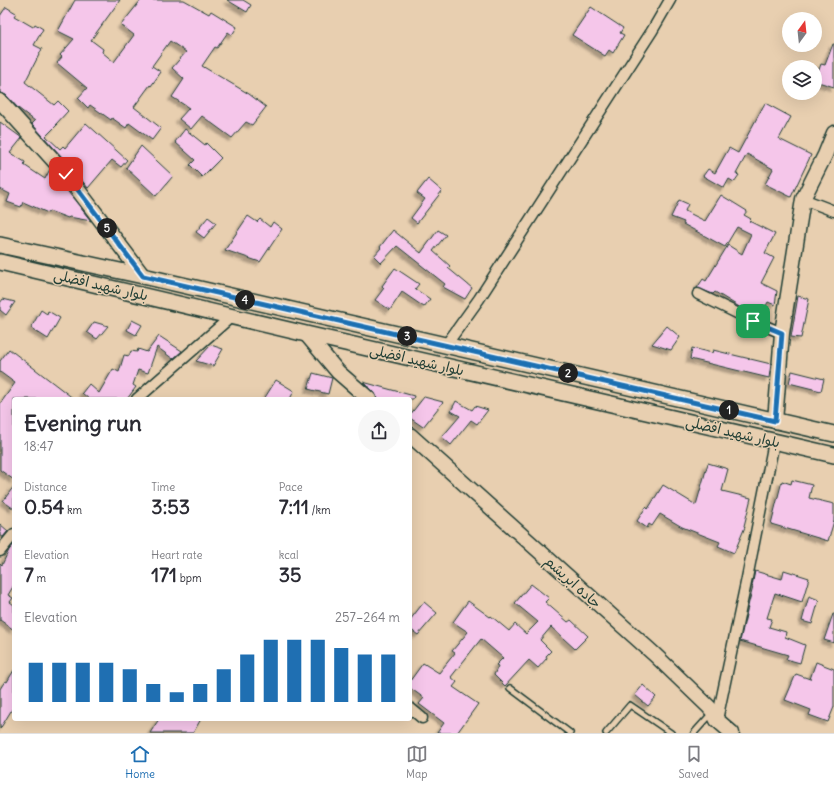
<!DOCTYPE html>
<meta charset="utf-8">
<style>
:root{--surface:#fff;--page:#f7f7f7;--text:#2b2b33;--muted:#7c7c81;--line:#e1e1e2;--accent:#1f6fb2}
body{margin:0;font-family:Delius,"Playpen Sans Arabic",sans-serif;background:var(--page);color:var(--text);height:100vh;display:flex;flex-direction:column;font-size:15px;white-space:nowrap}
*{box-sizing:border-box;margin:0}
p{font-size:13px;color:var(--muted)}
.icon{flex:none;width:22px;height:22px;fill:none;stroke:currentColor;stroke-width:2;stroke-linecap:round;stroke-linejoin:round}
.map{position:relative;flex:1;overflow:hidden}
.side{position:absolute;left:12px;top:397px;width:400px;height:324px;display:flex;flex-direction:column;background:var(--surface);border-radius:4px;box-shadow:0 4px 16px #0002}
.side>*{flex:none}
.needle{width:26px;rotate:15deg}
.fabs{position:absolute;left:782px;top:12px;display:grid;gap:8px}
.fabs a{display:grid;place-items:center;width:40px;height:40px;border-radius:50%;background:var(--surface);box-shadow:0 4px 16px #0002;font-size:20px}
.pin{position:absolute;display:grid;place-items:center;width:34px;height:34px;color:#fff;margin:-17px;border-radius:8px;box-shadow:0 2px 6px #0006}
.km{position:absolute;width:20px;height:20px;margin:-10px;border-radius:50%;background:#222;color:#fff;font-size:11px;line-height:20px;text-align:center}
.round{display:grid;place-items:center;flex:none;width:42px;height:42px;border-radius:21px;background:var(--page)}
.head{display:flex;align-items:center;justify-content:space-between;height:68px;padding:0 12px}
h1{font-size:22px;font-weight:700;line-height:30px}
.metrics{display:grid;grid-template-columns:repeat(3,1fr);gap:6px;height:68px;padding:4px 12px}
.metrics div{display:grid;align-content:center}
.metrics b{font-size:20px;font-weight:700}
.metrics small{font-size:11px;font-weight:400}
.metrics p{font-size:11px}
.chart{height:112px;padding:8px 12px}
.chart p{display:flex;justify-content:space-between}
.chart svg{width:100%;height:72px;margin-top:4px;stroke:var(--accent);stroke-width:6}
.dock{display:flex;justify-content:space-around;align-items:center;height:56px;border-top:1px solid var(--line);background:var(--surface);font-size:11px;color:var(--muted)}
.dock a{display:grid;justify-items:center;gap:2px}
.dock .current{color:var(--accent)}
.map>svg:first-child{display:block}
.building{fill:#f5c6ea;stroke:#1f3d34;filter:url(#shadow)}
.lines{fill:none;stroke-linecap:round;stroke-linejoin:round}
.lane-casing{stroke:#1f3d34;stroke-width:8}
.street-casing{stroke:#1f3d34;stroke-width:13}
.secondary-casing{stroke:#1f3d34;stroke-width:17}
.primary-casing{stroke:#1f3d34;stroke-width:18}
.lane{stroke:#e8cfb0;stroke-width:5}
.street{stroke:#e8cfb0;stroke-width:10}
.secondary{stroke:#e8cfb0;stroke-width:14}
.primary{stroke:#e8cfb0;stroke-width:15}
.route-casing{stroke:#fff;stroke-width:8}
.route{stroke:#1f6fb2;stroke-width:5}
.labels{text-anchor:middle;stroke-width:3;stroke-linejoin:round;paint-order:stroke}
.street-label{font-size:14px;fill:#1f3d34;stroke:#e8cfb0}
</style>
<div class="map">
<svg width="834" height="733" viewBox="0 0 834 733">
<defs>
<filter id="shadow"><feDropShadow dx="-3.5" dy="3.5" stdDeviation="1" flood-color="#0004"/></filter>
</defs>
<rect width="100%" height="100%" fill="#e8cfb0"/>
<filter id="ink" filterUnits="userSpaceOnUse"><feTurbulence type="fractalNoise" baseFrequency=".025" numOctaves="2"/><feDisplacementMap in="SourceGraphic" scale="8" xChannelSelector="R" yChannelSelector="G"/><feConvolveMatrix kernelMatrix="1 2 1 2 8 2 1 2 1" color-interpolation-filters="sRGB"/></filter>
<g filter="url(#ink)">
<g class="building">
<polygon points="75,0 120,0 91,40 103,49 102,52 114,62 134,35 121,25 141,0 184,0 209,14 211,11 237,27 232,35 228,32 217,48 215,47 202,66 249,94 266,107 252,125 246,122 232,138 202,116 191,129 179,119 189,108 172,97 184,79 172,68 186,52 170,41 152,66 161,72 151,86 150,85 134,107 161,128 152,140 129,123 126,128 112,118 111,120 90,105 88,108 78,98 87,88 57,63 62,57 60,55 74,39 58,31"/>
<polygon points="227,0 243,0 251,5 247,12"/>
<polygon points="6,7 16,13 14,16 33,27 35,24 43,29 34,45 42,49 25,82 54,105 58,101 68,111 56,124 57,125 46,136 60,149 63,146 65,148 86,123 127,160 121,167 112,160 88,188 72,168 32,124 35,121 18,108 6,95 0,93 0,16"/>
<polygon points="591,7 623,28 620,33 624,35 613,53 609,50 605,56 572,35"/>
<polygon points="833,44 834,44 834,87 815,81 821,64 825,65"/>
<polygon points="765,103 791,117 779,139 811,155 791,197 765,184 773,169 747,154 736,174 739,175 734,182 729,179 724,188 703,176 708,169 715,173 729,148 738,153"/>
<polygon points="0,122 22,138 10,153 25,162 24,165 45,179 50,169 91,221 69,217 68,218 49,211 48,213 23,202 21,207 7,202 10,194 0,189"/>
<polygon points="185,129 205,145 206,143 221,158 202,177 190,165 195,160 175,142"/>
<polygon points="141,146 173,176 156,196 126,168"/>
<polygon points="428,179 442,191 417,223 411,218 425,199 417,193"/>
<polygon points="721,195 747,211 744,215 751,219 749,221 775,234 765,253 774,258 761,283 777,291 775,305 768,302 760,317 741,308 715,292 713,294 697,288 703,279 706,281 728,245 742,254 751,234 737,227 725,247 683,224 684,222 671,217 679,200 688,204 685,211 705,221"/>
<polygon points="248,216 257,222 260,219 270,227 273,222 282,229 260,262 225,250"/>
<polygon points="208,217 216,223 204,238 196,232"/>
<polygon points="393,230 421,253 438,230 446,235 433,251 450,266 448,268 472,288 465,299 443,287 445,284 397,246 381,263 374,256 381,248 380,247"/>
<polygon points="395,268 419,284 415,289 430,299 424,307 402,292 390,310 375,300 384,288 382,286"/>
<polygon points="798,296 809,299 801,338 791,337"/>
<polygon points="3,299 15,302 6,315 0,310 0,303"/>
<polygon points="41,310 47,314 48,311 60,318 48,339 31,328"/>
<polygon points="132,320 142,325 136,335 127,330"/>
<polygon points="94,322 108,326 97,339 87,332"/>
<polygon points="667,326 680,337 671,350 652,344"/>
<polygon points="159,336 182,351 173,359 157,347 148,373 138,370 133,385 136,387 127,399 89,399 82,393 89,384 99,393 113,369 119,372 124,355 129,356 131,351 137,352 138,349 147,352"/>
<polygon points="211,345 223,349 213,366 196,361"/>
<polygon points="692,348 712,353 713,350 771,364 769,378 690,359"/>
<polygon points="9,349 74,399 14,399 14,480 0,470 0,404 15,383 0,372 0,361"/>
<polygon points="792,371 824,379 821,391 789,383"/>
<polygon points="313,373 332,378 328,394 308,389"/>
<polygon points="276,380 294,391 290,399 264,399"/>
<polygon points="363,382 414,396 413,399 377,399 375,393"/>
<polygon points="424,397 443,402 423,427 410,418 410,415"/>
<polygon points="456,401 472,410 475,406 488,410 477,424 471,420 451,445 442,437 460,416 451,411"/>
<polygon points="708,463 728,469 722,491 751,498 744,526 745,527 734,553 718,546 720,542 682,527 660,514 652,526 649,524 647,528 637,521 646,507 648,509 663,485 696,505"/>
<polygon points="792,480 812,485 809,498 834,504 834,521 828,541 771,524 782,481 791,484"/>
<polygon points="14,486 14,509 3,501"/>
<polygon points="0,524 8,531 3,537 0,536"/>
<polygon points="14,544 14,585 8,595 13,598 10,602 14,605 14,630 0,620 0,563 2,565 9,550"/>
<polygon points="784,570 809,578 802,602 775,593 767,618 772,619 769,627 786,632 785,637 805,645 800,663 786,659 788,655 740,641 749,602 753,587 752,586 755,571 782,579"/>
<polygon points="531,584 549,598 545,602 568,622 571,620 588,636 575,649 551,627 540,640 551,651 546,656 547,658 538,668 529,660 505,686 494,675 498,666 496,665 503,658 481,639 451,677 457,682 453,687 478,704 457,733 437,733 444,723 419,704 424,698 410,688 410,681 423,663 439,673 455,653 452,651 468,632 453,622 468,601 490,617 491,616 509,631 515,624 526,634 538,622 515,603"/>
<polygon points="809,596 819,600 812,624 802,621"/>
<polygon points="424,602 437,613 418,635 410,629 410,620"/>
<polygon points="833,614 834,614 834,643 824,640"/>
<polygon points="816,662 834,669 834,707 828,722 809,715 811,710 785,700 796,674 810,679"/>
<polygon points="14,670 14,706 0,729 0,689 5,681 7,682"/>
<polygon points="643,685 656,697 648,706 635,695"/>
<polygon points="159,719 201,719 193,733 150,733"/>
</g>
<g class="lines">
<defs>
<g id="lane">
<polyline points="510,688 570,733"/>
<polyline points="606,733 630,705 671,733"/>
<polyline points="694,733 712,713"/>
</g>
<g id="street">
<polyline points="803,199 834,211"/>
<polyline points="698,294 753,321 782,333"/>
<polyline points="446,345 479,299 652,31 670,0"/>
<polyline points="137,399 232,316"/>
<polyline points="0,551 14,534"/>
<polyline points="410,708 422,718"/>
<polyline points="717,720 747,578 774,442"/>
</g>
<g id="secondary">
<polyline points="0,101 66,174 143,276"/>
<polyline points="306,334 338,372 369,399"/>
<polyline points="775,421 782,333 803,199 825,155 834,133"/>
<polyline points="410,435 654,654 709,707 713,712 717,720 732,733"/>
</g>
<g id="primary">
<polyline points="0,245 143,276 834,434"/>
<polyline points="0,262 306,334 834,455"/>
</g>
</defs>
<use href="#lane" class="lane-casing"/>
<use href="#street" class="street-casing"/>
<use href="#secondary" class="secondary-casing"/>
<use href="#primary" class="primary-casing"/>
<use href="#lane" class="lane"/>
<use href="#street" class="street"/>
<use href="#secondary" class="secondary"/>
<use href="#primary" class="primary"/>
</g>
</g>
<g class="lines" filter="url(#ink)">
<defs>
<polyline id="route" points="66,174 143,276 775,421 782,333 753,321"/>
</defs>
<use href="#route" class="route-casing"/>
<use href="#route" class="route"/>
</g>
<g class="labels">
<g class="street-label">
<text transform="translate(101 285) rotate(13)" y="5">بلوار شهید افضلی</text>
<text transform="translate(417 360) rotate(13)" y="5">بلوار شهید افضلی</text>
<text transform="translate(733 432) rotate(13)" y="5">بلوار شهید افضلی</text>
<text transform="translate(573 582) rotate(42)" y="5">جاده ابریشم</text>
</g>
</g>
</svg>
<div class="fabs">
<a><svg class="needle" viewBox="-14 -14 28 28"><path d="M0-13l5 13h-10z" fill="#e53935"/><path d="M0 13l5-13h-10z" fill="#7c7c81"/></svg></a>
<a><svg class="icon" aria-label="layers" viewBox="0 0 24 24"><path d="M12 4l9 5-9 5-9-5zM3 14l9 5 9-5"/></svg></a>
</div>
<div class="pin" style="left:753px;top:321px;background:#1e9e55"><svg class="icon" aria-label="arrive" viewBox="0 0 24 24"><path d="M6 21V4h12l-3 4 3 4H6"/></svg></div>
<div class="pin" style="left:66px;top:174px;background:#d93025"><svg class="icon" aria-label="check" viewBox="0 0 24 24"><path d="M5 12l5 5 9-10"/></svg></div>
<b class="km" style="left:729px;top:410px">1</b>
<b class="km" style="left:568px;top:373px">2</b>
<b class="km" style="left:407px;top:336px">3</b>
<b class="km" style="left:245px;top:300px">4</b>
<b class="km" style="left:107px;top:228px">5</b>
<section class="side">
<div class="head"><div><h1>Evening run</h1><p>18:47</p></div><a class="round"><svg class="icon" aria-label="share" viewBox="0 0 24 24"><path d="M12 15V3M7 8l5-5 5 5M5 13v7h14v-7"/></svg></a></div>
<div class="metrics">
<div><p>Distance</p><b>0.54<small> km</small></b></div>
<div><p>Time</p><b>3:53</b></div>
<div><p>Pace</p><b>7:11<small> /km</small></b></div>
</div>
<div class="metrics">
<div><p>Elevation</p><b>7<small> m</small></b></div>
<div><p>Heart rate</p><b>171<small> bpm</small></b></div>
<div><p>kcal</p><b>35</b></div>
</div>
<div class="chart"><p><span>Elevation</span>257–264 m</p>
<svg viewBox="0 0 160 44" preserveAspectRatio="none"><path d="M5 44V20M15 44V20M25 44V20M35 44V20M45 44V24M55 44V33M65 44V38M75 44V33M85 44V24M95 44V15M105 44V6M115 44V6M125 44V6M135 44V11M145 44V15M155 44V15"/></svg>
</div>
</section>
</div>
<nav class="dock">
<a class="current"><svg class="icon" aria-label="home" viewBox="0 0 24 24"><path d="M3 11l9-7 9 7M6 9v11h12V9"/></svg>Home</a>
<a><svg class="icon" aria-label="map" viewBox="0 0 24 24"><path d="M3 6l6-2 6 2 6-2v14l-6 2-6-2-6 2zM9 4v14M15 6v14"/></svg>Map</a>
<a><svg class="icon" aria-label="saved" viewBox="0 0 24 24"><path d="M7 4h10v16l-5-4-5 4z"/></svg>Saved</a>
</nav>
